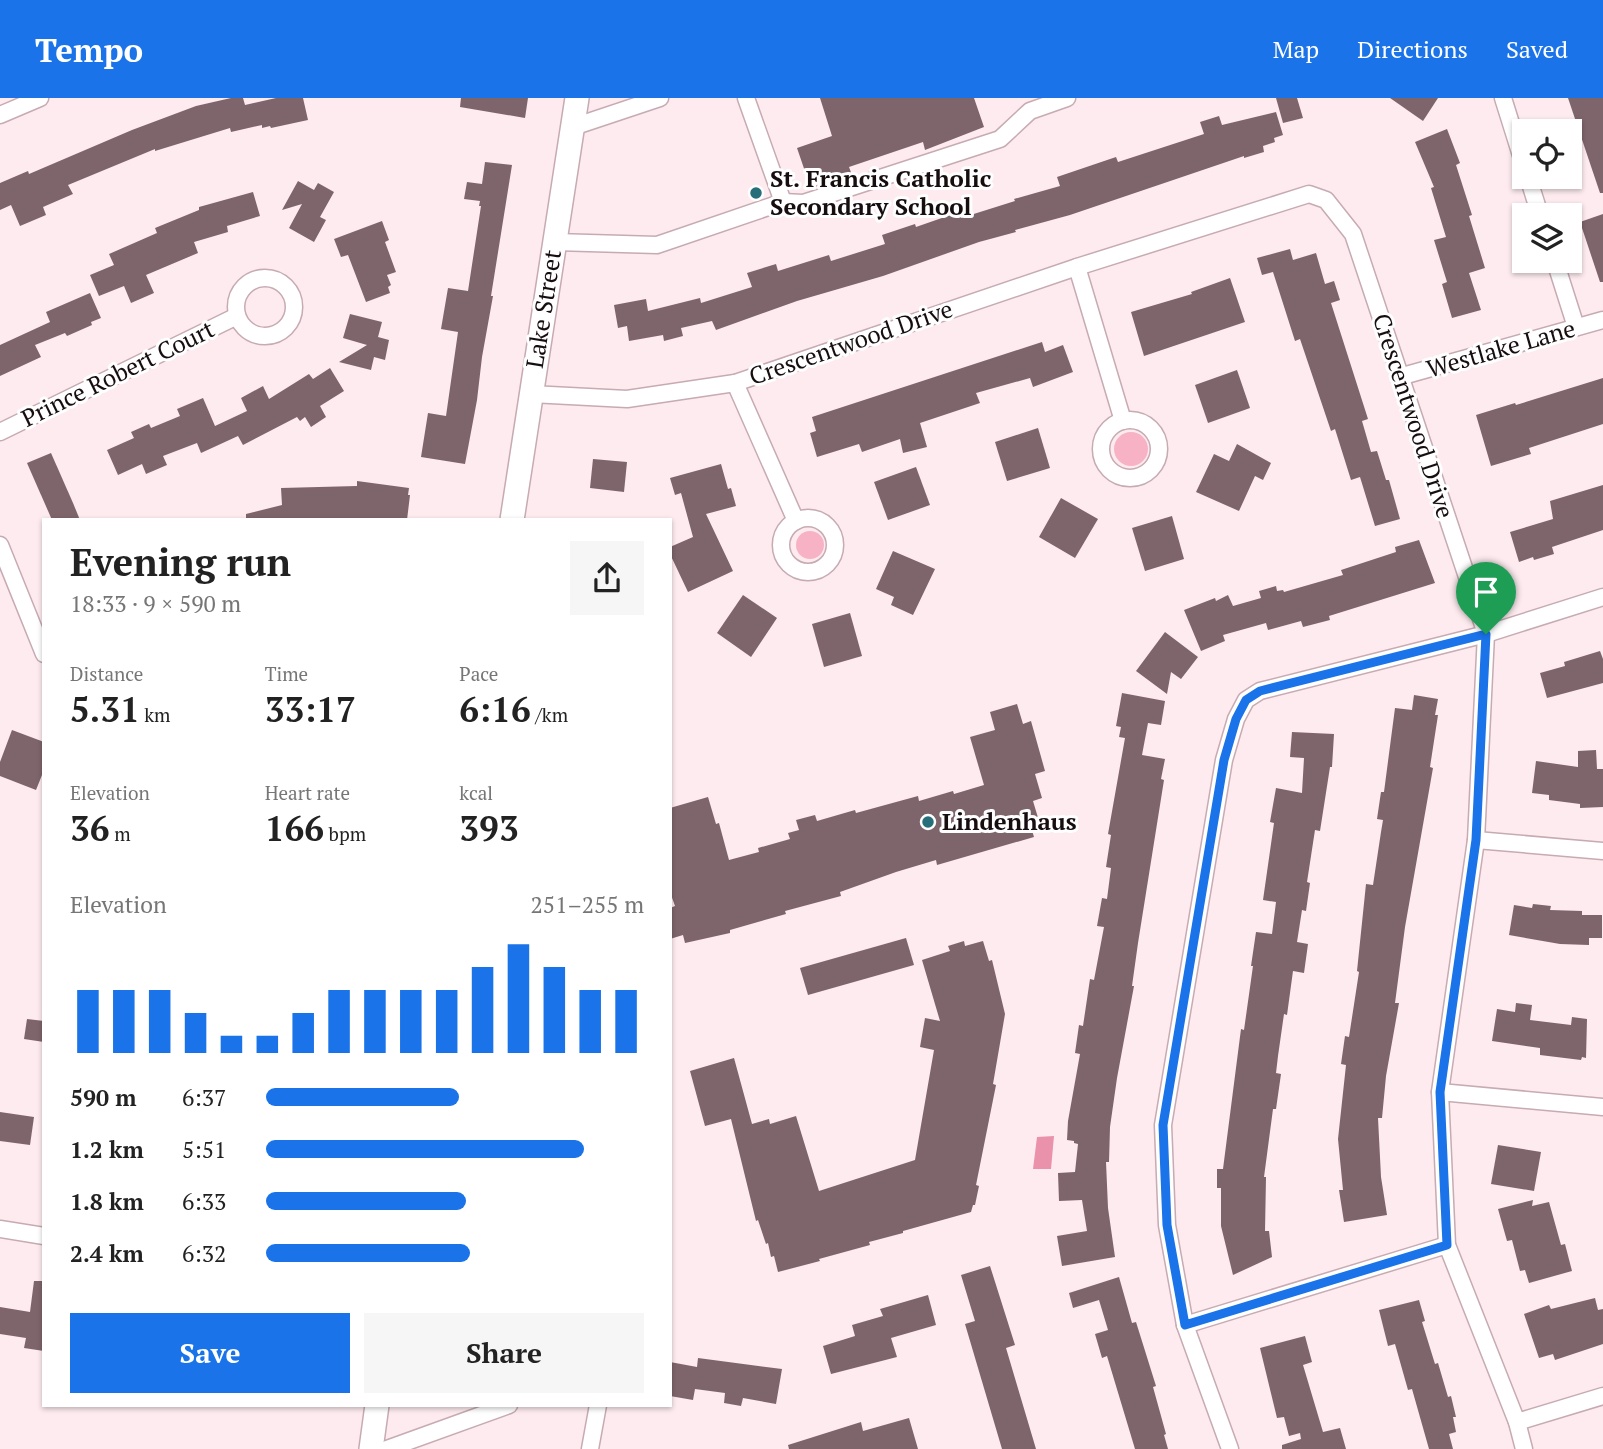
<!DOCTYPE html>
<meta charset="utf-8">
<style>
:root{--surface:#fff;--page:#f6f6f6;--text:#222;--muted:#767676;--accent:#1a73e8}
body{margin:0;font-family:"PT Serif",serif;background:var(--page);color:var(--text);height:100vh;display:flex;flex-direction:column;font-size:26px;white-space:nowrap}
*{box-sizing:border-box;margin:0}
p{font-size:23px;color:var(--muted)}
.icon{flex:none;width:38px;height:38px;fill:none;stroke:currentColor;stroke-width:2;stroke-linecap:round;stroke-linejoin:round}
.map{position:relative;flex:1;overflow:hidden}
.panel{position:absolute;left:42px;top:420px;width:630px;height:889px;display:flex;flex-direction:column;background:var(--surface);border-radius:0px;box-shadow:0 2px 5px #0004}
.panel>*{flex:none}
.buttons{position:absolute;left:1512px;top:21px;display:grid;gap:14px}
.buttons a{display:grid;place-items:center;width:70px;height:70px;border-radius:0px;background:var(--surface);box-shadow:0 2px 5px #0004;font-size:35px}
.pin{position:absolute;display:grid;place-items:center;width:60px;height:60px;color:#fff;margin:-72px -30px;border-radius:50% 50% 50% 0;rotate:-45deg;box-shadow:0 0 7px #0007}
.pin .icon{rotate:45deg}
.round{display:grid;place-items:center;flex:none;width:74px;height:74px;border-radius:0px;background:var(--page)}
.headline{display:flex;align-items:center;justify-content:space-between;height:119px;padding:0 28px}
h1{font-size:38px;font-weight:800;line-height:52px}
.figures{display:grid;grid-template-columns:repeat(3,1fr);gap:10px;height:119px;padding:7px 28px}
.figures div{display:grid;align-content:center}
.figures b{font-size:35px;font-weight:800}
.figures small{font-size:19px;font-weight:400}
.figures p{font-size:19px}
.chart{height:196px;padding:14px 28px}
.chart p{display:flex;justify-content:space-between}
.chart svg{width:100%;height:126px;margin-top:7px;stroke:var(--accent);stroke-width:6}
.cta{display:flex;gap:14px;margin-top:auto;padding:14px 28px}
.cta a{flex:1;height:80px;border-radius:0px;background:var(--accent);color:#fff;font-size:28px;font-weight:800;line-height:80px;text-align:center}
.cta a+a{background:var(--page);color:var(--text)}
ul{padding:0 28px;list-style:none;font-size:23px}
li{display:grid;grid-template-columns:112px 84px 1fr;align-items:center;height:52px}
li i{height:18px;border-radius:9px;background:var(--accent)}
header{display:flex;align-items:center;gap:42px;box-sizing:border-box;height:98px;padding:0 35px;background:var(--accent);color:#fff}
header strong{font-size:33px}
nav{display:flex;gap:38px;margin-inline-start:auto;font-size:24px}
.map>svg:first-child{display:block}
.green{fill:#f7b3c5}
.water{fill:#ea92ab}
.building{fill:#7e656b}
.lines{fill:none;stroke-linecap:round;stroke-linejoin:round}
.minor-casing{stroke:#c7abb2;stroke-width:19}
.secondary-casing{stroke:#c7abb2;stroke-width:26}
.minor{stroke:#fff;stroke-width:16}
.secondary{stroke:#fff;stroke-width:23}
.route-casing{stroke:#fff;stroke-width:14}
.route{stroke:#1a73e8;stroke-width:9}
.poi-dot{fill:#276e7b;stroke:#fefefe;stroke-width:2.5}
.labels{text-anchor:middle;stroke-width:6;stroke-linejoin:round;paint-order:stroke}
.poi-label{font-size:24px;font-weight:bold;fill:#160d0f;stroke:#fefefe;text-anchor:start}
.street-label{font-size:24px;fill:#160d0f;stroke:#fefefe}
</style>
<header>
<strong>Tempo</strong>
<nav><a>Map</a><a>Directions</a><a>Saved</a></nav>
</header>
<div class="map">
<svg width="1603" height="1351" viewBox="0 0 1603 1351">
<rect width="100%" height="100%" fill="#fdebef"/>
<g class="green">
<circle cx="1131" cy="351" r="17"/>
<circle cx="810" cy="447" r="14"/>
</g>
<polygon class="water" points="1054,1038 1051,1071 1033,1071 1037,1039"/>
<g class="building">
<polygon points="231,0 243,0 245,7 276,0 303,0 308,22 271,30 270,28 262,30 262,27 231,34 230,30 155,53 155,51 68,87 73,96 43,109 46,117 20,128 11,107 0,112 0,85 28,73 29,76 132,32 196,8"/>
<polygon points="461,0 528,0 525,20 460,9"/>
<polygon points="820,0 974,0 984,29 925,52 923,44 849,69 852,77 811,91 797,50 832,38"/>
<polygon points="1276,0 1297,0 1303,20 1283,25"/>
<polygon points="1390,0 1438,0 1423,23"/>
<polygon points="1568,0 1603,0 1603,95 1600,95"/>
<polygon points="1276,14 1283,37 1274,40 1275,44 1263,48 1264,54 1244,60 1244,58 1070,117 1015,132 1016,134 979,144 883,178 797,203 716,232 712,223 681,230 683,238 664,243 663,237 629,243 627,228 618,230 614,207 646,201 648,213 700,200 701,205 752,189 747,175 776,166 778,173 829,157 831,163 885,146 882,137 915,126 916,129 959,114 961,120 1015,103 1014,101 1060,88 1057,79 1116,59 1118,64 1204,36 1200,24 1219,18 1222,27"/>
<polygon points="1447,31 1460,65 1456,67 1472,117 1469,118 1485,170 1469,175 1481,212 1452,220 1442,186 1447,184 1434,142 1446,139 1431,90 1434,89 1415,44"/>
<polygon points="485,64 512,67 491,198 493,198 482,259 477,302 465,366 421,359 428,315 446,318 458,234 441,231 448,190 468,193 481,108 479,108 480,103 464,101 467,84 482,86"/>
<polygon points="298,83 314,92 318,85 334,94 320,119 326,122 314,144 289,130 302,106 282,112"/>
<polygon points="253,94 260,118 227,128 228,134 194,144 198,155 146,177 154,195 131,205 124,188 99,198 90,177 114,167 109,156 157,135 155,130 199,112 199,109"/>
<polygon points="1603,116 1603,184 1600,184 1580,124"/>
<polygon points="382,123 389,142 385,144 396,174 387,177 391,187 388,189 390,195 366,204 348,157 341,159 334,141"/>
<polygon points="1290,151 1293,162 1316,155 1325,186 1334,183 1340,202 1331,205 1368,321 1362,323 1371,354 1377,353 1386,382 1389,382 1400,421 1375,428 1360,379 1351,382 1335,331 1331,333 1300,241 1295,243 1273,174 1262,177 1257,160"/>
<polygon points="1230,180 1245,224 1144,258 1131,214 1192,196 1191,194"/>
<polygon points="90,195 101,220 91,224 92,227 67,238 65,235 35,247 41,259 0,278 0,247 50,224 46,214"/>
<polygon points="350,216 382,224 378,239 389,242 385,262 374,259 371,272 339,264 367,247 343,240"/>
<polygon points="1042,244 1045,254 1063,247 1073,274 1033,289 1030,280 976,295 980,305 920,325 927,349 903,355 900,341 862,354 859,346 817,359 810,335 816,333 812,319"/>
<polygon points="330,270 344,293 320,308 326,319 311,329 305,319 300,323 297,319 243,347 238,338 201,355 197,345 163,358 167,367 146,376 142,366 118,377 107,352 134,340 131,334 149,326 151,330 180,318 177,311 203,300 215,328 247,313 241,300 263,288 269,301 309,276 313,281"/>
<polygon points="1237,272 1250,310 1208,325 1195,287"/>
<polygon points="1603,280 1603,326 1529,350 1531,356 1491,368 1476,317 1515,305 1516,307"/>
<polygon points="1038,330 1050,370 1007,383 995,344"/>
<polygon points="1237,346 1271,365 1263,382 1255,378 1239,413 1196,394 1214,356 1229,363"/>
<polygon points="51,355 73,405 80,422 52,422 27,365"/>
<polygon points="593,361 627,364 624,394 590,390"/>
<polygon points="721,366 728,391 731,390 736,408 706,416 733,473 688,494 670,456 670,449 693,439 681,395 675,397 670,380"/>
<polygon points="916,369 930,407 888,422 874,384"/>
<polygon points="357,383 409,390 408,397 410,397 407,422 246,422 246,416 282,407 281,390 357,388"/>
<polygon points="1603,387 1603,432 1552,449 1554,456 1534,462 1533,459 1519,464 1510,434 1553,421 1550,403"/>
<polygon points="1061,400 1098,421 1075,460 1039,439"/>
<polygon points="1172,418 1184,461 1145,473 1132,430"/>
<polygon points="1419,442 1435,485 1329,518 1330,522 1303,529 1301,523 1268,532 1266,525 1223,537 1225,543 1201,553 1184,512 1215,500 1216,503 1228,497 1233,508 1261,500 1259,493 1276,488 1277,493 1283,492 1284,494 1343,477 1341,472 1396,454 1395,449"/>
<polygon points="893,453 935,471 913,517 891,507 894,499 876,491"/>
<polygon points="743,497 777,520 751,559 717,535"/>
<polygon points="850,515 862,558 824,569 812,526"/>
<polygon points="1165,534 1198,559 1181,581 1171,574 1167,596 1136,573"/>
<polygon points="1600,553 1603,561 1603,585 1547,600 1540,575 1565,568 1564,564"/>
<polygon points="1122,595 1165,603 1161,627 1148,625 1142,657 1165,661 1161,681 1164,682 1138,845 1132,888 1134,888 1117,980 1110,1029 1109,1064 1106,1064 1108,1110 1115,1159 1062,1168 1057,1138 1087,1133 1082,1102 1059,1103 1058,1075 1075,1074 1078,1046 1074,1045 1074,1043 1067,1042 1068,1023 1080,956 1075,955 1079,927 1083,928 1090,881 1094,882 1104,829 1097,828 1102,800 1107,801 1111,770 1106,769 1111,737 1108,736 1125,640 1119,639 1121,629 1116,628"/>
<polygon points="1414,597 1438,601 1435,617 1438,617 1430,669 1433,670 1405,829 1395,905 1399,905 1386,978 1382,1020 1378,1020 1381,1079 1387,1117 1344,1124 1339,1092 1343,1092 1338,1041 1346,967 1341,966 1345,938 1349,939 1359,874 1357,873 1366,786 1373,787 1381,734 1383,722 1377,721 1381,694 1384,694 1395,610 1412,612"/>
<polygon points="1017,606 1023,626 1031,623 1045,673 1035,676 1042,700 1033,703 1039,723 1030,726 1034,739 937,767 936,762 896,774 840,794 841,798 785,813 786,816 730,832 730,835 685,845 683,837 670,841 670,810 675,808 670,794 670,710 708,699 716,726 719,725 729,762 759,754 758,750 790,741 788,735 799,732 796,722 815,717 817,723 855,712 856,715 918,698 919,703 953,693 954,696 984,687 970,639 995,632 990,614"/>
<polygon points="12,632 44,644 44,672 36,692 0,678 0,664"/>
<polygon points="1292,634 1334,636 1332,669 1330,669 1320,733 1315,732 1307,784 1310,785 1306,813 1302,812 1297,844 1308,846 1304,875 1293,873 1287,917 1284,916 1278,958 1276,975 1281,976 1276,1011 1273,1011 1264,1079 1266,1079 1265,1133 1269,1133 1272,1159 1233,1177 1221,1128 1221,1090 1217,1090 1217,1071 1223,1071 1241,931 1244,932 1253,868 1251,868 1256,834 1272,836 1276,804 1263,802 1274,725 1270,724 1276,690 1302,695 1304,660 1290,659"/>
<polygon points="1596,652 1597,671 1603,671 1603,709 1580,710 1580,706 1549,702 1549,697 1532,695 1536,663 1578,669 1578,653"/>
<polygon points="1533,806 1551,808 1550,812 1582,813 1582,817 1602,817 1602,840 1589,840 1589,847 1560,846 1509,837 1514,807 1532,810"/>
<polygon points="906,840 914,867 808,897 800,870"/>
<polygon points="964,843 965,848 983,843 989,863 992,862 1005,916 993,986 996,987 976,1087 979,1088 975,1107 973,1107 971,1114 903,1133 903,1135 869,1144 870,1147 819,1161 820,1163 778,1174 774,1158 771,1159 768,1145 766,1146 758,1122 756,1123 731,1021 705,1028 690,973 734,960 752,1026 769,1021 770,1026 796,1018 819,1093 915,1062 934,952 920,949 925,920 940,923 922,862 950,853 948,848"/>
<polygon points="1516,905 1532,907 1530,922 1571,927 1572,919 1587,921 1586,960 1582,959 1581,962 1540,957 1540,950 1492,943 1497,911 1515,914"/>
<polygon points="27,921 44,923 44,944 24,941"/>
<polygon points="0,1014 34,1019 30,1047 0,1043"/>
<polygon points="1498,1047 1541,1054 1534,1093 1491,1086"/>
<polygon points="1533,1102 1532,1108 1549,1104 1561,1147 1565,1146 1572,1173 1529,1185 1525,1172 1520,1173 1512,1142 1507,1143 1498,1111"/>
<polygon points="990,1168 1015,1247 1006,1250 1036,1351 1002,1351 965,1226 975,1223 961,1177"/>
<polygon points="1119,1179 1132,1225 1136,1224 1156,1288 1153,1289 1166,1336 1164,1337 1168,1351 1135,1351 1107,1258 1102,1260 1095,1236 1108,1232 1099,1202 1073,1210 1069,1195"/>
<polygon points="34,1183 44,1183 44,1253 24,1250 26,1240 0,1236 0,1209 30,1214"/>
<polygon points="928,1197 936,1227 891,1240 897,1259 831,1276 823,1248 855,1238 852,1227 883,1218 880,1211"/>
<polygon points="1595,1200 1598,1212 1603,1211 1603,1246 1555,1262 1553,1256 1539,1260 1524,1216 1549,1207 1551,1211"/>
<polygon points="1419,1202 1425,1223 1422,1224 1435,1266 1438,1265 1448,1299 1451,1298 1456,1319 1453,1319 1456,1334 1449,1336 1453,1351 1429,1351 1412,1291 1408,1292 1395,1246 1388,1248 1379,1212"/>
<polygon points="1305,1238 1312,1264 1303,1267 1323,1334 1340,1330 1346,1351 1282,1351 1282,1347 1301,1341 1300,1335 1289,1338 1284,1319 1277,1320 1260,1250"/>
<polygon points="698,1260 782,1271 776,1306 743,1300 741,1308 724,1305 725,1295 695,1291 693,1302 670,1298 670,1264 697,1269"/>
<polygon points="909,1320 918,1351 789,1351 788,1347 861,1324 863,1333"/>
</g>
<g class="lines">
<defs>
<g id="minor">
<polyline points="1503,0 1524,67"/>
<polyline points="0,17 40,0"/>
<polyline points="573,29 660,0"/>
<polyline points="1528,79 1540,117"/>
<polyline points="783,104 803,105 1000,41 1030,13 1067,0"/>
<polyline points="555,144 657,147 783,104 746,0"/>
<polyline points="1555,163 1576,229"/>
<polyline points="1077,169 1123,323"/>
<circle cx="265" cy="209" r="29"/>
<polyline points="1399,279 1603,222"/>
<polyline points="735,285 796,423"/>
<polyline points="531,296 627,301 735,285 1077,169 1309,96 1326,102 1353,136 1486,536 1476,742 1440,994 1447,1147 1517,1324 1524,1351"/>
<circle cx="1130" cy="351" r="29"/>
<polyline points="0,334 237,218"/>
<circle cx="808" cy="447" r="27"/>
<polyline points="0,447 44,556"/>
<polyline points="1476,742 1603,753"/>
<polyline points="1440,994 1603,1009"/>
<polyline points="0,1131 44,1138"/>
<polyline points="1185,1227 1447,1147"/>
<polyline points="1517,1324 1603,1298"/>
<polyline points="387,1351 509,1307"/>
<polyline points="590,1351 598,1307"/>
<polyline points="1230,1351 1185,1227 1167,1127 1163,1027 1224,662 1236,621 1246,602 1260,593 1486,536 1603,499"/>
</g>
<g id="secondary">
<polyline points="512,422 577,0"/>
<polyline points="371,1351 377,1307"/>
</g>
</defs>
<use href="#minor" class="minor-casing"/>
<use href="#secondary" class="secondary-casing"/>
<use href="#minor" class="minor"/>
<use href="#secondary" class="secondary"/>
</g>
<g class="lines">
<defs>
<polygon id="route" points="1486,536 1476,742 1440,994 1447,1147 1185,1227 1167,1127 1163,1027 1224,662 1236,621 1246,602 1260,593"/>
</defs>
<use href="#route" class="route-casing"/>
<use href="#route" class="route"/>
</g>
<g class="poi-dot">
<circle cx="756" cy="95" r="7"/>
<circle cx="928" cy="724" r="7"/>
</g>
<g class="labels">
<g class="poi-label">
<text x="770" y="89">St. Francis Catholic<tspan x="770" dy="28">Secondary School</tspan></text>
<text x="942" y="732">Lindenhaus</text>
</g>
<g class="street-label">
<text transform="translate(544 211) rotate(-81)" y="8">Lake Street</text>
<text transform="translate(851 245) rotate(-19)" y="8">Crescentwood Drive</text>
<text transform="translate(1501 251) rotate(-16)" y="8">Westlake Lane</text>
<text transform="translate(118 276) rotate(-26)" y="8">Prince Robert Court</text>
<text transform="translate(1413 318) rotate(72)" y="8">Crescentwood Drive</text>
</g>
</g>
</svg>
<div class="buttons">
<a><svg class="icon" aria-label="locate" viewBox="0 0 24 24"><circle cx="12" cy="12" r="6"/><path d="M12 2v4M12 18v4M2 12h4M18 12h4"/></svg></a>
<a><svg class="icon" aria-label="layers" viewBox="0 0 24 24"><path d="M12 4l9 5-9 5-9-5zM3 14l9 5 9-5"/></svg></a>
</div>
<div class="pin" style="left:1486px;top:536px;background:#1e9e55"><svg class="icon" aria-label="arrive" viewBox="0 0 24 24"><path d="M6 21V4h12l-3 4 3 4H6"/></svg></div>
<section class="panel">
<div class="headline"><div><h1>Evening run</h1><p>18:33 · 9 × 590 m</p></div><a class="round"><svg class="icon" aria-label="share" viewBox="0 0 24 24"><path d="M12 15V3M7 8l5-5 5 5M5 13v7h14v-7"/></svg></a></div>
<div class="figures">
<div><p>Distance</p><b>5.31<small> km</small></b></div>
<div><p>Time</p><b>33:17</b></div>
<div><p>Pace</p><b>6:16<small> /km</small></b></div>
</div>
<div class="figures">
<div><p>Elevation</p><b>36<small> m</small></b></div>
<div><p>Heart rate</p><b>166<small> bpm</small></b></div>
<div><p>kcal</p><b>393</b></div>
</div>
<div class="chart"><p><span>Elevation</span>251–255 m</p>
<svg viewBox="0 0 160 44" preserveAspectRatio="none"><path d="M5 44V22M15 44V22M25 44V22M35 44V30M45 44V38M55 44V38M65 44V30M75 44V22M85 44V22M95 44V22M105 44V22M115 44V14M125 44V6M135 44V14M145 44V22M155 44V22"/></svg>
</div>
<ul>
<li><b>590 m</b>6:37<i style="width:51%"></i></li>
<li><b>1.2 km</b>5:51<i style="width:84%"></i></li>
<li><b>1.8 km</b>6:33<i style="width:53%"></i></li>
<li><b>2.4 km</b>6:32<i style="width:54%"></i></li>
</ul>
<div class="cta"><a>Save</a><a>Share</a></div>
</section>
</div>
